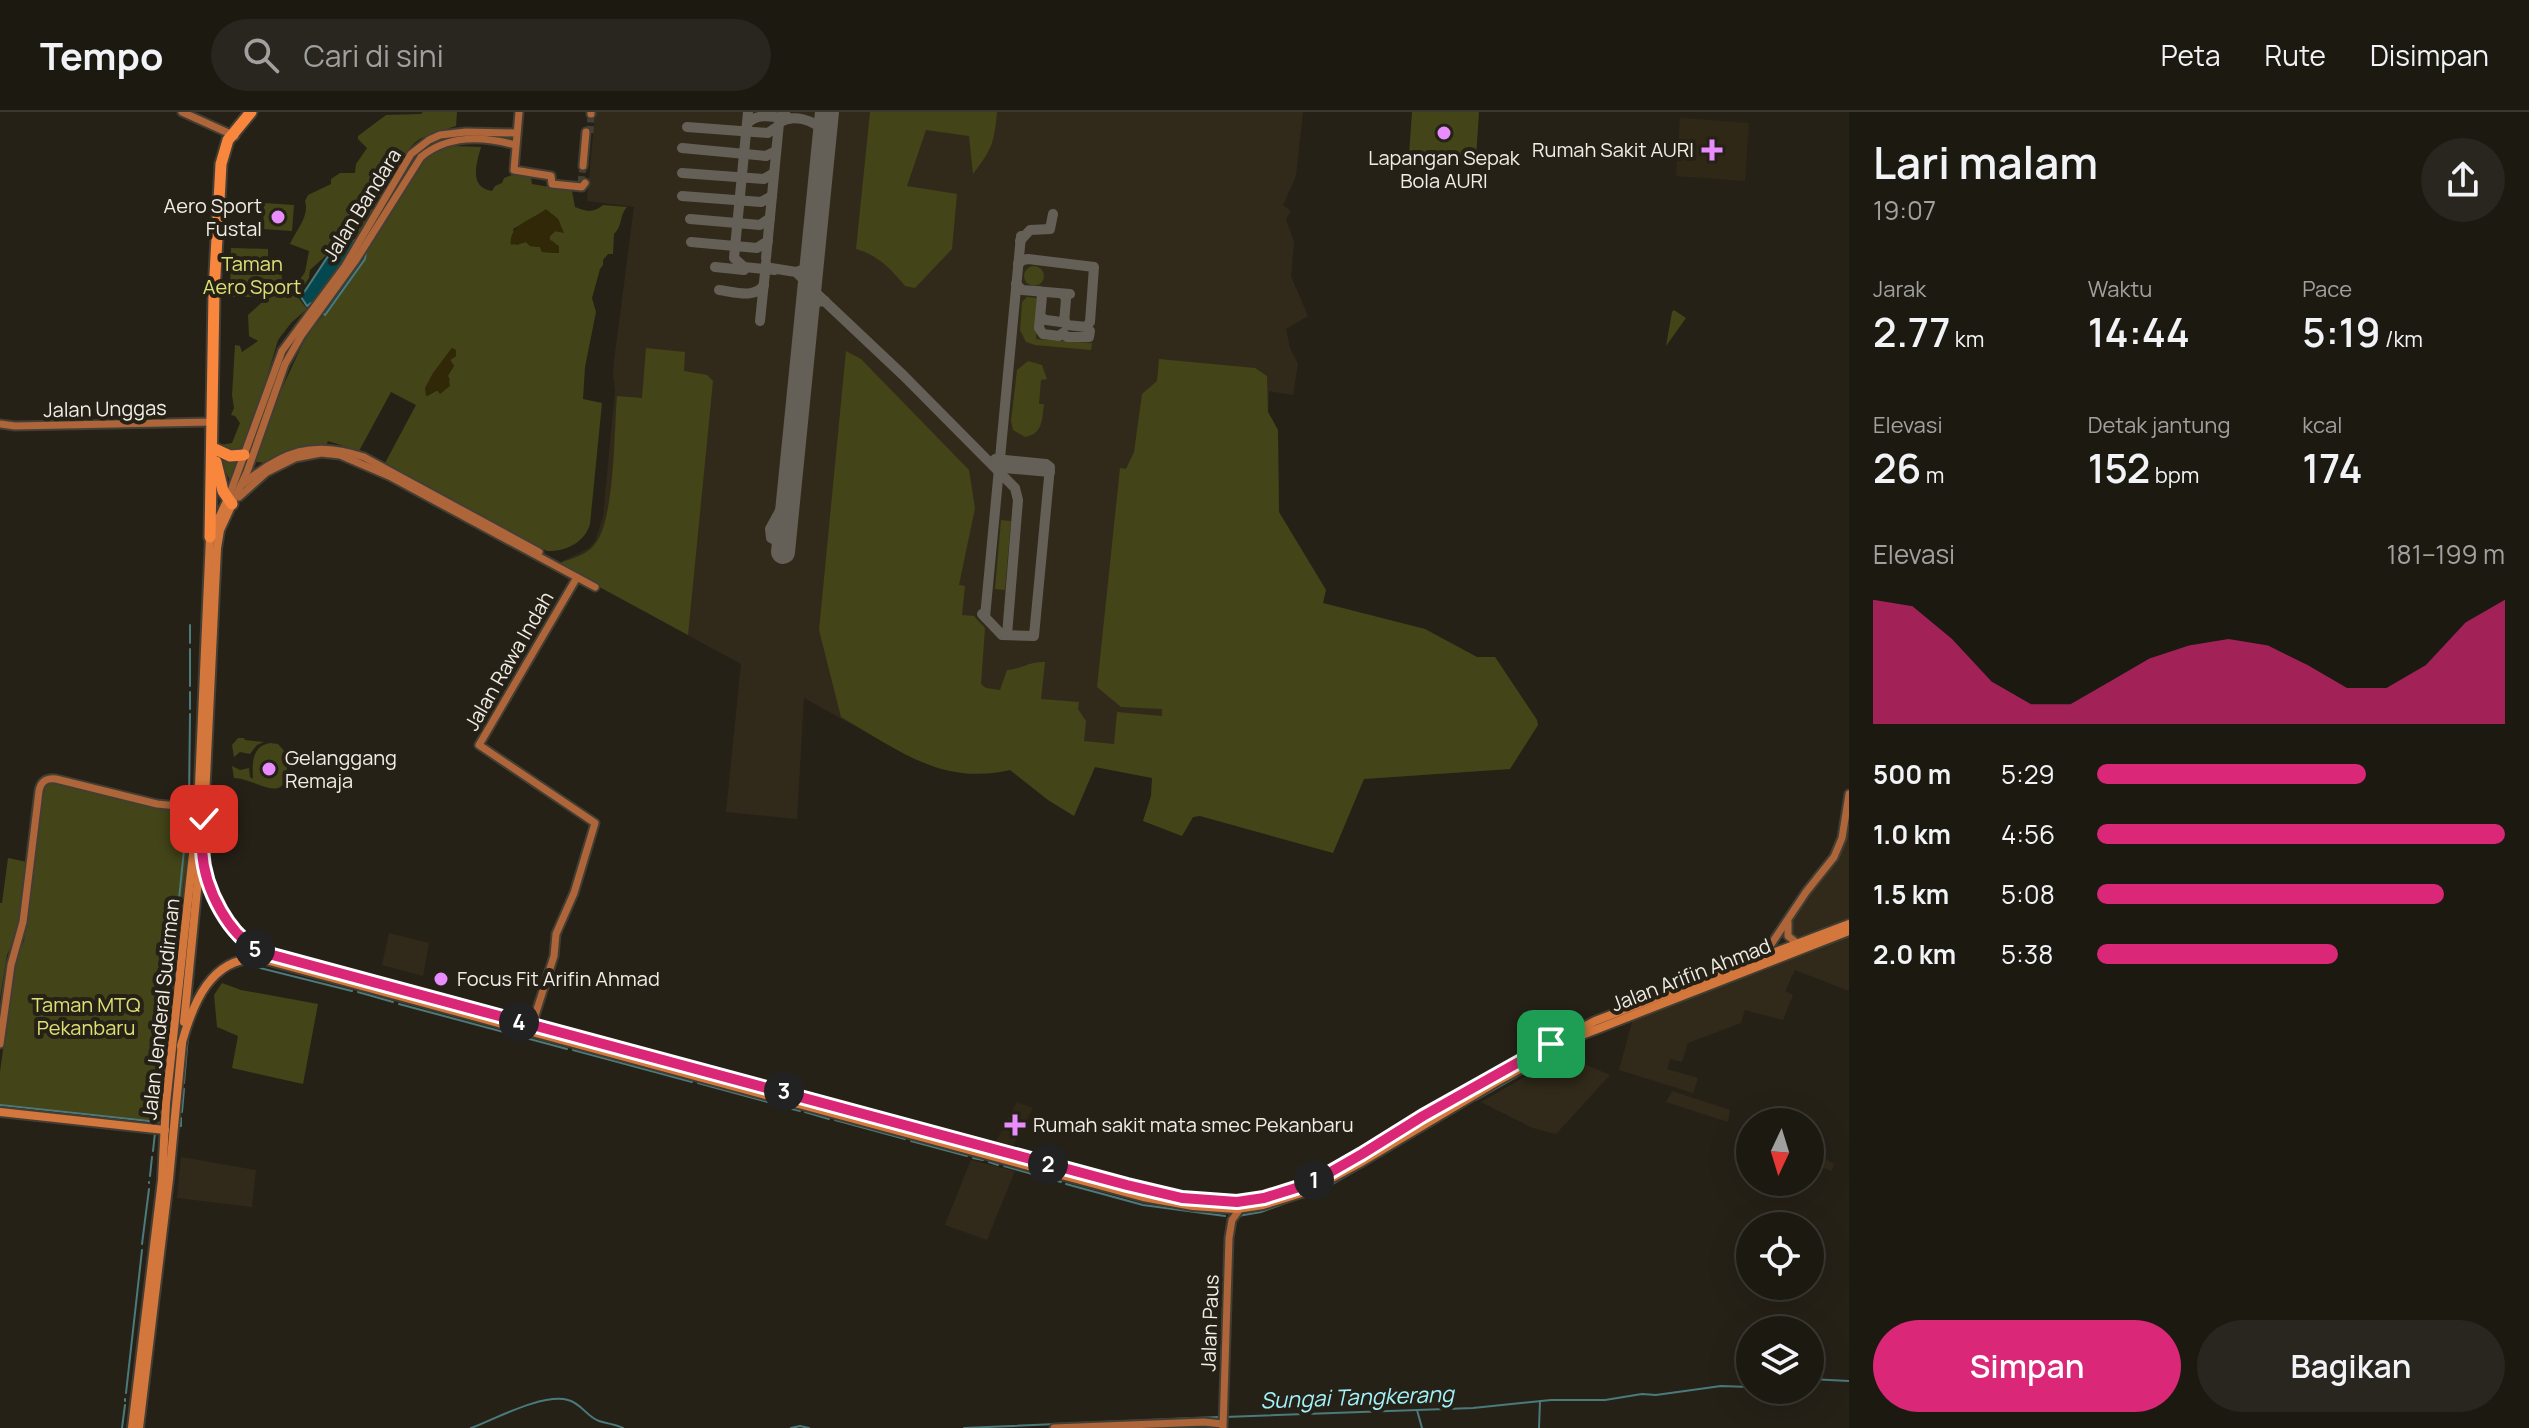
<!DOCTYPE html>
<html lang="id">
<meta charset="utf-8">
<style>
:root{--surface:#1c1911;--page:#29261f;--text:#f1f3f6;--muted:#a0a09f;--line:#3a3831;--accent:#db2777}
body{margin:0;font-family:Manrope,sans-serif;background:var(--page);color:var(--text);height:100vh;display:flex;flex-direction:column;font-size:30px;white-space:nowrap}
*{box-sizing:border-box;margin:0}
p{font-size:26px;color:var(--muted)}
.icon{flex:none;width:44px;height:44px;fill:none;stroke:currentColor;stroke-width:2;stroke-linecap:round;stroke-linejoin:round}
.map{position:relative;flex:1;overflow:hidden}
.details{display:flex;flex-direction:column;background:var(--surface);width:680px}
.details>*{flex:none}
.needle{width:52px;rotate:184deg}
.buttons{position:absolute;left:1736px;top:996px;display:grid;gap:16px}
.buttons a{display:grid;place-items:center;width:88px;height:88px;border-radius:50%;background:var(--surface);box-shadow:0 8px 32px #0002,0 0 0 2px var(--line);font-size:40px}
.pin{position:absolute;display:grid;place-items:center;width:68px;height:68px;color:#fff;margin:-34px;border-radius:16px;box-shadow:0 4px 12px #0006}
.km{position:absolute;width:40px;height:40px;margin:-20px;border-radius:50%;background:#222;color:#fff;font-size:22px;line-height:40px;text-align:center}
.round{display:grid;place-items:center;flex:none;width:84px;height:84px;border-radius:42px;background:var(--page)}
.summary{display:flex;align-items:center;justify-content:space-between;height:136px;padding:0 24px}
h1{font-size:44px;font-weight:600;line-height:60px}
.stats{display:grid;grid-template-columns:repeat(3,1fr);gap:12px;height:136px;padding:8px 24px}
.stats div{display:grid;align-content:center}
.stats b{font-size:40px;font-weight:600}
.stats small{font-size:22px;font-weight:400}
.stats p{font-size:22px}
.chart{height:224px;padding:16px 24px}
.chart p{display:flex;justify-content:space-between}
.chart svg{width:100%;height:144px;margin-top:8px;fill:var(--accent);opacity:.7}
.primary-button{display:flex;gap:16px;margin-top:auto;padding:16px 24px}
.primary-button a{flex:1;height:92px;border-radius:48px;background:var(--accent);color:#fff;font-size:32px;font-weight:600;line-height:92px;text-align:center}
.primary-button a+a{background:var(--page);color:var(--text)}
ul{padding:0 24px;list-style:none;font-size:26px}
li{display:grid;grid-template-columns:128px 96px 1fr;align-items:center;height:60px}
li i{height:20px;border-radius:10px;background:var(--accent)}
header{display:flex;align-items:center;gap:48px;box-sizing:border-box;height:112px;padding:0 40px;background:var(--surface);border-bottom:2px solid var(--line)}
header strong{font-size:38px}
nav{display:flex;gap:44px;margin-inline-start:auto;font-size:28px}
.search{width:560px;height:72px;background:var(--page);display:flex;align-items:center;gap:20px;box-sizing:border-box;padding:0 28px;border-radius:44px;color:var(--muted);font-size:30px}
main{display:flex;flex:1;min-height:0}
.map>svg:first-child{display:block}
.built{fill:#312a1a}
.medical{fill:#2f2817}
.green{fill:#434418;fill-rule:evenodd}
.sand{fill:#312807}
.water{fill:#03484e;stroke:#4a7a7c;stroke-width:2}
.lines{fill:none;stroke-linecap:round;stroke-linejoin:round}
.stream{stroke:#4a7a7c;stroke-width:2}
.taxiway{stroke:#646057;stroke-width:10}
.runway{stroke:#646057;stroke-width:24}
.secondary-tunnel{stroke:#444036;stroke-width:7;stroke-dasharray:7 3.5;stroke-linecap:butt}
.secondary-casing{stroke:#423e34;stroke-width:11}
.primary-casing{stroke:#423e34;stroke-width:12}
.highway-casing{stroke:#423e34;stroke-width:15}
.secondary{stroke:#ad6539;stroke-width:7}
.primary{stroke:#d4773c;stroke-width:8}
.highway{stroke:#f8863d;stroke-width:11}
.route-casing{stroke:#fff;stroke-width:16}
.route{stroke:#db2777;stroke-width:10}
.poi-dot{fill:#e98dfe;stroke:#262117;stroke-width:3}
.labels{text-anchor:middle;stroke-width:8;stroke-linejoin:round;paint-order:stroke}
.poi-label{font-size:20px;fill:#f0ede6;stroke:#262117;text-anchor:start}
.street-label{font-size:20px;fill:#f0ede6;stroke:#262117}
.park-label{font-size:20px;fill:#dde074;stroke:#262117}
.water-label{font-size:22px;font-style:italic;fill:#a3f3fc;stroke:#262117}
</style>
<header>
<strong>Tempo</strong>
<div class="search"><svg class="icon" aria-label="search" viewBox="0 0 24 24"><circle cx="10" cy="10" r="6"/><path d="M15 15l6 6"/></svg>Cari di sini</div>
<nav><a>Peta</a><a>Rute</a><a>Disimpan</a></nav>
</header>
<main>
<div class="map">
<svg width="1849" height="1316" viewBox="0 0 1849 1316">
<rect width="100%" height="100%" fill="#262117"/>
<g class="built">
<polygon points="595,0 1303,0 1296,64 1283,93 1291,99 1286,107 1294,130 1291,164 1308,204 1286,217 1290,236 1298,252 1293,283 1269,279 1268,300 1278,318 1279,400 1326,478 1323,491 1425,517 1477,545 1495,545 1537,608 1538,613 1510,657 1364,667 1333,741 1200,704 1193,705 1182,724 1143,709 1151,684 1152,666 1095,655 1074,704 1048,688 1010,658 967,662 940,657 912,646 804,586 797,707 726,700 741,552 560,454 561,450 589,436 595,429 603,405 615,278 613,265 614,249 634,95 587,89"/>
<polygon points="1849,699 1849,808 1799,827 1791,828 1787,811 1825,762 1843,733"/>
<polygon points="389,821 429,831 423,864 382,853"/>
<polygon points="1849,822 1849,879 1795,858 1785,879 1793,883 1783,908 1745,898 1741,911 1688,931 1682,950 1670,947 1667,957 1698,966 1693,981 1619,958 1634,903"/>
<polygon points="1563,943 1610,963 1556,1022 1533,1016 1481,990"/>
<polygon points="1672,979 1730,998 1728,1010 1666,990"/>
<polygon points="1810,1038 1834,1052 1832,1059 1810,1051"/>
<polygon points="181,1045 256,1058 252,1095 177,1086"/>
<polygon points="971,1048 1015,1059 987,1128 945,1113"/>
</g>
<g class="medical">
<polygon points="1680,6 1749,11 1745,69 1676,64"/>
<polygon points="1017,990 1033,996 1013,1034 996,1029"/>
</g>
<g class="green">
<path d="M423,0h34l-1,14c-12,4 -26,7 -36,13 -22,14 -46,69 -57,93h-19l-14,20 -20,18 -1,8 -12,18 10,13 -16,14 -13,17 -25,85 -9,21 -4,5 -9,31 -6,-11 -5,-26 12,-2 8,-20 -5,-7 -4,-1 3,-7 -2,-13 3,-50 5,1 2,6 16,-11 -9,-5 -1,-21 20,-18h-38l1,-49 37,1v11l13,1 1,19 -11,14 10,-7 6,6v6l18,-27 4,-21 -19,-7c6,-14 20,-28 15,-43l3,-6 23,-11v-5l9,-6h15l1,-9 11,-16 -9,-9v-3l28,-21 35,-1z"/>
<path d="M870,0h127c-3,32 -5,37 -24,62l-4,-38 -43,-6 -19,56 50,8 -5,55 -37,39 -10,-2c-14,-17 -27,-31 -49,-37z"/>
<polygon points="1412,0 1479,0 1476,46 1409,43"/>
<path d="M454,34l27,1c-5,18 -12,40 11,44l3,-5 7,-3 2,-5 8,-3 19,2 1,7 40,7 3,16c12,5 18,6 28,-2l24,2c-8,8 -4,19 -13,27l-1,20h-5l-5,6v5l-3,4 -8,29 4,14 -11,55 -2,32 19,4 -12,121c-5,18 -24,28 -43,27l-162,-88 31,-58 -25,-13 -32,59 -31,-10 -2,5 -60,17 -10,-1 16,-52 30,-65 12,-20 16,-16 35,-50 1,-9 59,-90 13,-10zM546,98l12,9 5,13 -8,-1 -5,5v4l5,3 4,10 -17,-1 -2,-5 -10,-1 -4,-4 -10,3 -3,-16zM452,236l4,3v5l-6,4 4,6 -7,11 3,2 -10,14 -2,-3 -11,6c1,-17 13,-32 25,-48z"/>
<polygon points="264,91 294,93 292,119 263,117"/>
<circle cx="1034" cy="164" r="10"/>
<polygon points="1027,185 1037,186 1039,189 1036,227 1092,231 1091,238 1035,233 1026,230 1020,218 1022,190"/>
<polygon points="1674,198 1686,206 1666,234 1672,200"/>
<path d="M646,236l39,4 -1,19 23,4 6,6 -25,254 -127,-69 1,-4c12,-4 26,-8 33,-18 20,-24 19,-114 22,-148l25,2z"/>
<path d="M846,239l15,8 108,111 6,38 -16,77 6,1 -3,29 12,1 11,12 -4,56 5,4 14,2 7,-20c14,-1 23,-9 38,-8l-4,37 38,3 -1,7 8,12 -2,20 30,3 3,-32 45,4v-7l-41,-2 -24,-20 23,-219 6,1 8,-17 8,-58 15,-13 2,-22 96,9 12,8 1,36 10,18 1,82 47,78 -3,13 102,26 52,28h18l42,63 1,5 -28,44 -146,10 -31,74 -133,-37 -7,1 -11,19 -39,-15 8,-25 1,-18 -57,-11 -21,49 -26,-16 -38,-30c-69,16 -113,-21 -169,-53l-22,-87z"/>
<path d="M1028,249l14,4 5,14 -6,1 -2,24h5c-2,15 -1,30 -19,33l-12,-7 -2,-9 6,-51z"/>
<polygon points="1001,408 1011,409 1005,478 995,477"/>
<polygon points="238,626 244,626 245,628 264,630 257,633 250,642 240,640 234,645 232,633"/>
<path d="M270,631l8,1 8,9c7,61 -29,25 -52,25l-2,-12 8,4 9,-2 1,9 3,2c-1,-16 -1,-33 17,-36z"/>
<polygon points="48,669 192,699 181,793 171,853 156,1010 0,993 0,960 15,848 24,829 42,674"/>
<polygon points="8,746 27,750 16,824 7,843 0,886 0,791 2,791"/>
<polygon points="222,871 241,878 318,892 303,972 232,956 238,924 217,915 214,883"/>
</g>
<g class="sand">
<path d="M546,97l12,10 6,14 -9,-2 -5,5v4l9,6v7l-17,-1 -2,-5 -10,-1 -4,-4 -15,3c-3,-20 21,-25 35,-36z"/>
<polygon points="452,236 456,238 456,244 450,248 454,254 448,262 450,274 440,282 437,278 426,284 425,276 433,261"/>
</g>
<polygon class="water" points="344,120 350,129 356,128 366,139 365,147 325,203 311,191 307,194 301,185"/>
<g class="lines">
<g class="stream">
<polyline points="190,531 190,513"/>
<polyline points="190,574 190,537"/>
<polyline points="190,580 190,597"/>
<polyline points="189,692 190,602"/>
<polyline points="176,816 188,699"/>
<polyline points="244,852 352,879"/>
<polyline points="358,880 393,890"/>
<polyline points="399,892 567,937"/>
<polyline points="573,938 692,970"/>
<polyline points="160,956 173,838"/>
<polyline points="184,971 188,924"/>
<polyline points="698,971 768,990"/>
<polyline points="1476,988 1558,941"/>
<polyline points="773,992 800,999"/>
<polyline points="0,993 158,1010"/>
<polyline points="182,1000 184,977"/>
<polyline points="805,1000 829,1007"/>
<polyline points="835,1008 905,1027"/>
<polyline points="156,1009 159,962"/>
<polyline points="177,1014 181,1014 181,1006"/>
<polyline points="911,1029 967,1044"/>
<polyline points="153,1039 155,1021"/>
<polyline points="973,1046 983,1048"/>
<polyline points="989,1050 998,1053"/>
<polyline points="1004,1054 1061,1070"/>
<polyline points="1362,1055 1456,999"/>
<polyline points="150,1064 152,1045"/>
<polyline points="149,1071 149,1070"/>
<polyline points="1066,1072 1143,1093 1225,1104"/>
<polyline points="1329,1074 1357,1058"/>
<polyline points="1238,1104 1261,1100 1324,1077"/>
<polyline points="142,1132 149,1077"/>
<polyline points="1810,1267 1849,1269"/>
<polyline points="126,1281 142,1138"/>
<polyline points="125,1289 125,1287"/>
<polyline points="1417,1298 1422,1316"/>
<polyline points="1225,1305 1473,1296 1551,1288 1605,1288 1642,1282 1656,1283 1721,1274 1750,1275"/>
<polyline points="122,1316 125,1293"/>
<path d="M471,1316c24,-9 72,-35 97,-28 13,3 19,17 31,21 9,3 16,3 24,7"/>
<polyline points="791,1316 800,1314 809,1316"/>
<polyline points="964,1316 1219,1305"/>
<polyline points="1539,1316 1540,1289"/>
</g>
<g class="taxiway">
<polyline points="748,0 734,146 744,155 775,158"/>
<path d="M747,12c10,-12 27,-7 42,-5l-6,-7"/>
<polyline points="687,15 768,21 778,14"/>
<polyline points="682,36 766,44 776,39"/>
<polyline points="682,61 764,67 774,61"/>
<polyline points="682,84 761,90 772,84"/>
<polyline points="690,107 760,113 770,106"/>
<polyline points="1020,129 1030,118 1050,117 1053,102"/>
<polyline points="691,130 757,136 768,129"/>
<path d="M766,146l13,-135c14,-10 35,-3 45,9v8"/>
<polyline points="1018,152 1023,148 1028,147 1094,155 1090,210 1086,215 1090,219 1089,225 1067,225 1063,221 1059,224 1043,222 1039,216 1042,184 1039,179"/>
<polyline points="715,155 744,158"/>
<polyline points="771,156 796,160 810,174"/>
<polyline points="796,160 805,157 812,148"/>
<polyline points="810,168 816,181 904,264 1015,376 1018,388 1007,523"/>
<polyline points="1016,172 1022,178 1070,182"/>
<path d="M719,178c16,2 35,9 45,-5"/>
<polyline points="1063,182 1066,187 1064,211"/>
<polyline points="807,196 817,190 825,189"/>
<polyline points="1040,205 1046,208 1061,210 1064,207 1067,213 1086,215"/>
<polyline points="760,209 766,151"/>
<polyline points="994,353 1004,356 1050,360"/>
<polyline points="787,397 791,425 786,430 780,431 771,426 770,417 782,395 790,366"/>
<polyline points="982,502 1002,523 1034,524 1050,355 1046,352 995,347"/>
<polyline points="985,505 1021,124"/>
</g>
<polyline class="runway" points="783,440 827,0"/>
<g class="secondary-tunnel">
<polyline points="590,21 591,2"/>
<polyline points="581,71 583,54"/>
</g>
<defs>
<g id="secondary">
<polyline points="182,0 235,24"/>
<polyline points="519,0 514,58 551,64 552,72 582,75 585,71"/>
<polyline points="591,2 591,0"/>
<polyline points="583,54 586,20"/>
<polyline points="0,312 15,314 211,310"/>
<path d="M243,372c40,-33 70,-44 121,-27l175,95"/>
<polyline points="239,385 267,360 295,346 321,341 340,343 389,364 595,475"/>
<polyline points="228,387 282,239 345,154 411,42 429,28 440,23 466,20 516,21"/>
<path d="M232,392l15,-32 38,-108 16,-28 55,-76 65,-103c26,-22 62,-21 94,-12"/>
<polyline points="1788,810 1788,824 1798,832"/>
<polyline points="1762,846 1806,780 1834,745 1842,726 1849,682"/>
<polyline points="532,913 554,844 556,822 574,781 595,711 479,633 576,467"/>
<path d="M0,932l11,-79 12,-43 16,-131c2,-10 7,-13 17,-12l101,25 41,4"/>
<polyline points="1054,1316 1204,1310 1222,1312"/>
<polyline points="1223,1316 1229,1126 1232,1108 1240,1097"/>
</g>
<g id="primary">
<path d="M202,738c7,39 23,87 63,103l879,237 58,11 35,1 27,-4 32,-10 26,-11 198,-116 75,-40 254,-97"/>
<polyline points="184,910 204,707 217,436 220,418 232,392"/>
<path d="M181,934c11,-41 30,-92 81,-87l881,238 50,9 43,3 27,-4 45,-14 50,-27 138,-82 86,-47 267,-104"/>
<polyline points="0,1000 165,1018"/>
<polyline points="132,1316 162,1068 166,991 198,696 210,425 228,387"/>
<polyline points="139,1316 169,1067 182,931"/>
</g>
<g id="highway">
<polyline points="215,337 230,344 244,343"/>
<polyline points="216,350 223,379 232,392"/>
<polyline points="210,425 214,181 221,52 228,28 251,0"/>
</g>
</defs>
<use href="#secondary" class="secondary-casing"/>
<use href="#primary" class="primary-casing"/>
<use href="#highway" class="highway-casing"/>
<use href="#secondary" class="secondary"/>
<use href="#primary" class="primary"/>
<use href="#highway" class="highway"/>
</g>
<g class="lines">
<defs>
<path id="route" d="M204,707c-1,10 -3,21 -2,31 2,38 27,89 63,103l862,232 55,13 55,4 27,-4 32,-10 26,-11 40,-23 61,-38 128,-72"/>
</defs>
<use href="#route" class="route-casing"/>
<use href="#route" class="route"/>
</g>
<g class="poi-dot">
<circle cx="1444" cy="21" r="8"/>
<path d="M1708 26h8v8h8v8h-8v8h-8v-8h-8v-8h8z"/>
<circle cx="278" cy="105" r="8"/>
<circle cx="269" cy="657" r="8"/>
<circle cx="441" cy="867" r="8"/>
<path d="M1011 1001h8v8h8v8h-8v8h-8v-8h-8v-8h8z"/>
</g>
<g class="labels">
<g class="poi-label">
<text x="1694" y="45" text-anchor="end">Rumah Sakit AURI</text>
<text x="1444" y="53" text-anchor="middle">Lapangan Sepak<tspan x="1444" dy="23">Bola AURI</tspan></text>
<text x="262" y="101" text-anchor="end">Aero Sport<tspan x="262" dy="23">Fustal</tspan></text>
<text x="285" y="653">Gelanggang<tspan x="285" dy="23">Remaja</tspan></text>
<text x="457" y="874">Focus Fit Arifin Ahmad</text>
<text x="1033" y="1020">Rumah sakit mata smec Pekanbaru</text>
</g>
<g class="street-label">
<text transform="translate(362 93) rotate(-58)" y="7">Jalan Bandara</text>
<text transform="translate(105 297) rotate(-1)" y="7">Jalan Unggas</text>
<text transform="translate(509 549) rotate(-60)" y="7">Jalan Rawa Indah</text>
<text transform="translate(1691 863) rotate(-21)" y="7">Jalan Arifin Ahmad</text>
<text transform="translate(161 897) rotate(-84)" y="7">Jalan Jenderal Sudirman</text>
<text transform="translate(1210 1211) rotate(-88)" y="7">Jalan Paus</text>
</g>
<g class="park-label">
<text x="252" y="159">Taman<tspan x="252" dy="23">Aero Sport</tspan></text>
<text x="86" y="900">Taman MTQ<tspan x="86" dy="23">Pekanbaru</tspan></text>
</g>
<g class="water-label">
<text transform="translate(1357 1285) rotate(-2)" y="8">Sungai Tangkerang</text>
</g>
</g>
</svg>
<div class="buttons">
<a><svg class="needle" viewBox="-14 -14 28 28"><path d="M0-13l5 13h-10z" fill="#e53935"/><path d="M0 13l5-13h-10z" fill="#a0a09f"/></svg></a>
<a><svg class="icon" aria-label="locate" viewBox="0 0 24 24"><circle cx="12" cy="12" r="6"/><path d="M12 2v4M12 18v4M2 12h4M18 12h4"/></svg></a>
<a><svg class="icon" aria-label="layers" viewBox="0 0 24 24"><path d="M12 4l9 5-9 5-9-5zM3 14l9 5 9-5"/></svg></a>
</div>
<div class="pin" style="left:1551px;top:932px;background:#1e9e55"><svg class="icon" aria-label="arrive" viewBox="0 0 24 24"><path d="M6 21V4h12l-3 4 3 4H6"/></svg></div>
<div class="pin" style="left:204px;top:707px;background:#d93025"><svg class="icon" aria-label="check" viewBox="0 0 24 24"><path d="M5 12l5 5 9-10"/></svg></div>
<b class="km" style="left:1314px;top:1068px">1</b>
<b class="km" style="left:1048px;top:1052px">2</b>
<b class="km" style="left:784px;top:979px">3</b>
<b class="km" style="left:519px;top:910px">4</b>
<b class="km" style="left:255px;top:837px">5</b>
</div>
<section class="details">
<div class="summary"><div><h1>Lari malam</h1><p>19:07</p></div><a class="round"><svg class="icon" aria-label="share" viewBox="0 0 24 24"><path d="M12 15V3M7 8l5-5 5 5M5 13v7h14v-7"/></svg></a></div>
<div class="stats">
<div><p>Jarak</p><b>2.77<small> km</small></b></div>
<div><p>Waktu</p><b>14:44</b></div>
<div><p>Pace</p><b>5:19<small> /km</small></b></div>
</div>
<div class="stats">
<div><p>Elevasi</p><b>26<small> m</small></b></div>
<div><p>Detak jantung</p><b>152<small> bpm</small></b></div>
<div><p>kcal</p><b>174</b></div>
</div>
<div class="chart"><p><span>Elevasi</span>181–199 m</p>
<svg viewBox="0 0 160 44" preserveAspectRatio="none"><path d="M0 44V6L10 8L20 18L30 31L40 38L50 38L60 31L70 24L80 20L90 18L100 20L110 26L120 33L130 33L140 26L150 13L160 6V44z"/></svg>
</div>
<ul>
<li><b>500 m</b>5:29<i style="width:66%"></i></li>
<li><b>1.0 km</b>4:56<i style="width:100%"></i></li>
<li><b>1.5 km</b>5:08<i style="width:85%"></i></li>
<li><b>2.0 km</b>5:38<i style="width:59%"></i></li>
</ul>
<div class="primary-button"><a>Simpan</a><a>Bagikan</a></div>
</section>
</main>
